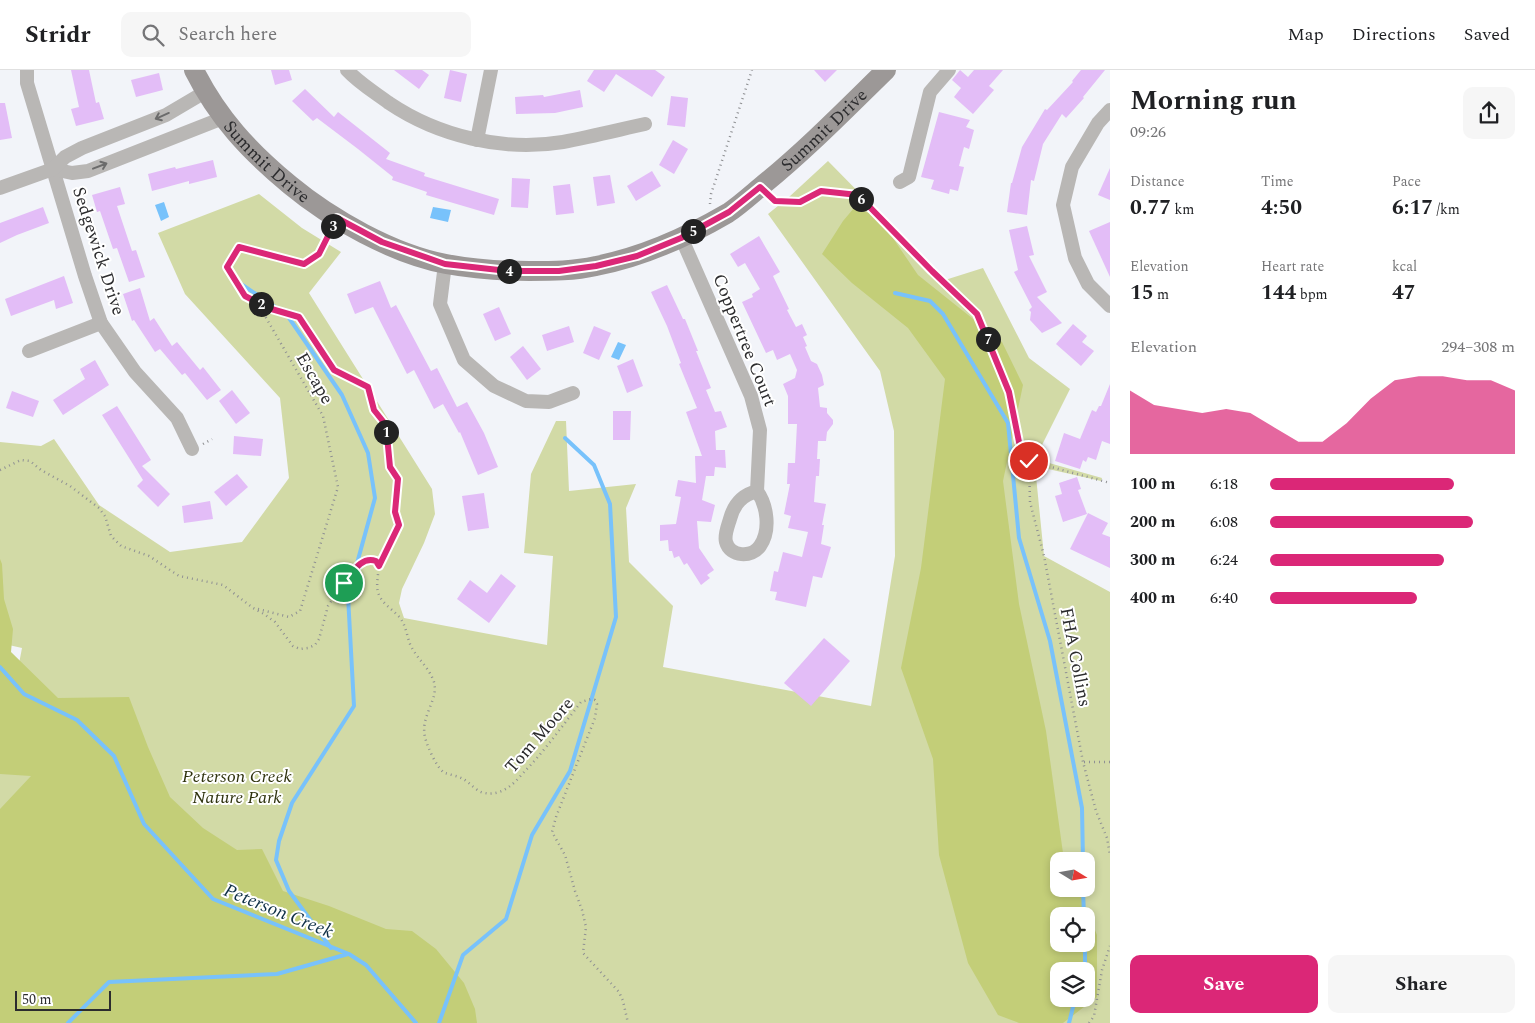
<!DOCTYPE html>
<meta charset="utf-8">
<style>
:root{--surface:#fff;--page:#f6f6f6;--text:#202124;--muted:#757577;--line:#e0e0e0;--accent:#db2777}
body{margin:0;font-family:Spectral,serif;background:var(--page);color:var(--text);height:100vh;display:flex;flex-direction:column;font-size:19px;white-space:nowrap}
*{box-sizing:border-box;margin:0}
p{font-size:16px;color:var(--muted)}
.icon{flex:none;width:28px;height:28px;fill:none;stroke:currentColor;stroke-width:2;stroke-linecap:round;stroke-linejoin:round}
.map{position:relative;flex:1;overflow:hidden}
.drawer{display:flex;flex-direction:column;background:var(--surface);width:425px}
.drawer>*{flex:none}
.needle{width:32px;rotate:101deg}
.controls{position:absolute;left:1050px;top:782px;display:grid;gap:10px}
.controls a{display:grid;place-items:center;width:45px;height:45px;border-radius:10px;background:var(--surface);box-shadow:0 2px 8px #0003;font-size:25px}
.scale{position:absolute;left:15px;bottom:12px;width:96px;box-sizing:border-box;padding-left:5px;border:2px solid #2c2c2e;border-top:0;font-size:14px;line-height:18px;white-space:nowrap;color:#2c2c2e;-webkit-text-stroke:4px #fff;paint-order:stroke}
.pin{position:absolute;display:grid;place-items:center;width:42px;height:42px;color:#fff;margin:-21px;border:2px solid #fff;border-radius:50%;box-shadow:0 1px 5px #0007}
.km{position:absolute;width:25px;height:25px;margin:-12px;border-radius:50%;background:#222;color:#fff;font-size:14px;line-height:25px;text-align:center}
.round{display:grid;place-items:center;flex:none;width:52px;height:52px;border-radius:10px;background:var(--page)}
.overview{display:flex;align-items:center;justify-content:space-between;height:85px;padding:0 20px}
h1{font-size:28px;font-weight:700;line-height:38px}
.stats{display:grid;grid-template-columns:repeat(3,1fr);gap:8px;height:85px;padding:5px 20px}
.stats div{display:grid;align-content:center}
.stats b{font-size:21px;font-weight:700}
.stats small{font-size:14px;font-weight:400}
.stats p{font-size:14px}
.chart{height:140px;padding:10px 20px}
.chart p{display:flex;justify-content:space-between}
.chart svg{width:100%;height:90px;margin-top:5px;fill:var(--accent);opacity:.7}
.primary-button{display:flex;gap:10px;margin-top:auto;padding:10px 20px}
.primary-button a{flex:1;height:58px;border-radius:10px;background:var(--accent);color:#fff;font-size:20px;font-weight:700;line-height:58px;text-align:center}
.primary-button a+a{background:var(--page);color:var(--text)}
ul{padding:0 20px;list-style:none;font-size:16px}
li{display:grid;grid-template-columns:80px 60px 1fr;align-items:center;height:38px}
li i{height:12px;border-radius:6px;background:var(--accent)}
header{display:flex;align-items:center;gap:30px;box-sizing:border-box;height:70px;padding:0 25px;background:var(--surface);border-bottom:1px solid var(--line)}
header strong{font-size:24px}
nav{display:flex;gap:28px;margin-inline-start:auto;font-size:18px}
.search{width:350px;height:45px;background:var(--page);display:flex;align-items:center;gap:12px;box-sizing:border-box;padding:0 18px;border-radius:10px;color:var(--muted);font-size:19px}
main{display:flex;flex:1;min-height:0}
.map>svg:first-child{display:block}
.green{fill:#d2daa6;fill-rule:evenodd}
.forest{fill:#c3ce78;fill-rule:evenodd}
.water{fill:#78c2fb}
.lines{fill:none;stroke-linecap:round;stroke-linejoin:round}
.stream{stroke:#78c2fb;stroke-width:4}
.building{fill:#e3bdf7}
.path{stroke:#8f9093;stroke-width:2.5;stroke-dasharray:1 4;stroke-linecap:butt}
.street{stroke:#b9b7b5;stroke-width:14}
.secondary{stroke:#9c9897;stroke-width:20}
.oneway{stroke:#6b6b6b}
.route-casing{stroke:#fff;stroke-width:10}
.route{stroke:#db2777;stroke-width:6}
.labels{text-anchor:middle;stroke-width:4;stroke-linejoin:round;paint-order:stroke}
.street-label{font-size:18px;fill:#2c2c2e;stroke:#fff}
.park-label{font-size:18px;font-style:italic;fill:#2e320d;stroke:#fff}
.water-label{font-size:19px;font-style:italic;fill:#103047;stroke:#fff}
</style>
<header>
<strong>Stridr</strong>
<div class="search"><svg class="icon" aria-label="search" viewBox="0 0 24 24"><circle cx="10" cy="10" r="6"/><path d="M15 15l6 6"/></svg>Search here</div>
<nav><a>Map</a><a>Directions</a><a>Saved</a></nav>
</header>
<main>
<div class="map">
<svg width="1110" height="953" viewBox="0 0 1110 953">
<rect width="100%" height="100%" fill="#f2f4f9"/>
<path class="green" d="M828,91l117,119 38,-12 46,90 41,31 -35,70 67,19 -1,3 -66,-15 9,90 66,36v431h-1110v-260l22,-115 -22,-5v-201l41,4 13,-7 45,66 71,47 72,-10 47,-64 -9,-80 -95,-104 -27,-61 101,-39 43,34 39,24 -32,41 123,196 3,25 -11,29 -22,46 -3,14 5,15 143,27 6,-89 -29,-3 7,-79 25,-53h10l3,70 67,-7 -10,24 3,54 44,44 -10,61 208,39 24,-150 -1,-125 -14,-60 -112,-157 21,-17zM1059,791h27v28h-27zM1059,846h27v28h-27zM1059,901h27v28h-27z"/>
<g class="forest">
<path d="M854,138l24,8 40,59 84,67 21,43 -20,96 16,123 27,127 17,122 4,8h-8v28h19l19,46v62l-34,26h-44l-21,-8 -30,-52 -29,-108 -6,-96 -32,-91 20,-100 24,-189 -37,-51 -56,-45 -30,-29 21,-33zM1059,846h27v28h-27zM1059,901h27v28h-27z"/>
<polygon points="0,489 2,494 4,529 13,559 11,582 58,628 129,627 148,677 170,727 203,758 237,780 262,779 283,821 329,836 386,859 412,861 436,879 464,913 475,939 477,953 0,953 0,739 31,706 0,704"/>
</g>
<g class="water">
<polygon points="164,132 169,147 161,151 155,135"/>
<polygon points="433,137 451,140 448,152 430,148"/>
<polygon points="618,272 626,275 619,290 611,287"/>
</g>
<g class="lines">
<g class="stream">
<polyline points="238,212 287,245 342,325 368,383 375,428 348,526 354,636 292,733 279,771 276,790 289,821 331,878"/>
<polyline points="895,223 930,231 943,244 1008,353 1019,468 1050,571 1082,738 1083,791"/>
<polyline points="0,597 24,624 77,650 114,686 144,754 213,829 349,884 366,895 416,953"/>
<polyline points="1083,819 1084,846"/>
<polyline points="1083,901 1085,893 1085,874"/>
<polyline points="68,953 109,912 277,904 348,884"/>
<polyline points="439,953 463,885 506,849 532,765 570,701 616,547 610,434 594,395 565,368"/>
<polyline points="1069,953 1075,929"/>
</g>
</g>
<g class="building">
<polygon points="71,0 89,0 96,33 99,32 104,49 76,56 71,39 79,37"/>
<polygon points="271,0 289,0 292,10 275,15"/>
<polygon points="394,0 422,0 429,5 419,19"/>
<polygon points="450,0 467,4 461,32 444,28"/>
<polygon points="594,0 655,0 665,7 652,27 616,4 604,22 587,11"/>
<polygon points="814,0 837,0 825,12"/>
<polygon points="960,0 968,7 974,0 1003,0 989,16 994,20 973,44 954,27 961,18 952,10"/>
<polygon points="1081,0 1105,0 1083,27 1084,28 1066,48 1062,44 1043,74 1034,111 1031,110 1027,145 1007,142 1011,113 1012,113 1022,77 1045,39 1047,40 1073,12 1072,11"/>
<polygon points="159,3 163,20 136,27 131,10"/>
<polygon points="305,19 334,47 338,42 390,83 386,89 425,103 424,106 499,129 494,145 426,125 427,122 392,110 393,107 358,79 317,48 313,51 292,31"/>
<polygon points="580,20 583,37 555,43 516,44 515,27 543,25 544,27"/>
<polygon points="671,26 688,28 685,57 667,55"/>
<polygon points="0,33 5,33 12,68 0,70"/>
<polygon points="939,42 970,50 966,57 974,60 969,79 964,77 959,96 964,97 958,121 950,119 949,124 931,119 934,110 921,107"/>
<polygon points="673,70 688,79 674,104 659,95"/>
<polygon points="213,90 217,107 189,114 189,111 152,121 148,104 175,97 176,99"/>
<polygon points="1110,98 1110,130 1098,125"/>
<polygon points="652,101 661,116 636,131 627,116"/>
<polygon points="610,105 615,133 597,136 593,107"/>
<polygon points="512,108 530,109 528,138 511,137"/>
<polygon points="570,114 574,143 556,145 553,116"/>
<polygon points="120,117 125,134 117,136 132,181 136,180 145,207 129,212 117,178 113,179 100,141 97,142 92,125"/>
<polygon points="43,137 49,153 17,165 0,173 0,153"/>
<polygon points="1110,152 1110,207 1089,161"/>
<polygon points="1027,156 1034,185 1029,186 1047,222 1037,227 1062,253 1042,263 1030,250 1031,242 1029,240 1032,237 1014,202 1018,200 1009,160"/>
<polygon points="759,166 780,202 773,206 789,239 787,240 796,257 802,254 807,265 803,267 807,276 805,277 811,291 817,294 822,305 824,315 818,318 820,337 827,338 827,343 833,350 833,354 827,362 826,371 818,371 817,389 820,389 819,406 816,406 814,432 826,434 822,455 824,455 821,474 831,477 822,508 813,506 806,537 775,530 777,522 770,521 774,501 778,502 783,482 802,487 808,462 788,458 791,446 784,444 790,414 787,414 788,393 795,393 797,354 788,354 788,326 783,314 795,308 797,300 790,284 777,290 773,280 766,283 742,232 753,227 752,224 760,219 745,193 738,197 730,184"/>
<polygon points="64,206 73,233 56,239 54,230 11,246 5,229"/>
<polygon points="380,211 391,238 396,235 431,301 437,298 457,337 467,332 484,363 498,397 478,405 460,362 459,363 443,334 434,339 414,300 407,304 373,237 355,244 347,224"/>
<polygon points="667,215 683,249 685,249 698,281 696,281 711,318 706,320 715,342 721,341 727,357 715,361 716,380 725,380 726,398 715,397 714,406 706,406 702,430 715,435 711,452 697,451 699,478 714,500 707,505 710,508 701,515 687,493 684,495 679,486 674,488 672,481 669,481 668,470 660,471 660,455 676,454 681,427 675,426 678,410 696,413 695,386 702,386 686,342 697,338 679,294 681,293 667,256 651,222"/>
<polygon points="140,218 150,251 154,248 172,276 177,272 200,300 203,297 221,320 207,330 185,303 182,305 160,279 155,282 134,250 132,251 123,224"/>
<polygon points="499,237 511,264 495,271 483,244"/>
<polygon points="1073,254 1087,266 1082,272 1094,281 1081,296 1056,274"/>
<polygon points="569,256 574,272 547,281 542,265"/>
<polygon points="594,256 611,263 599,290 583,283"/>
<polygon points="523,276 541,299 527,310 510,287"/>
<polygon points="633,289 643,316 627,323 617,296"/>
<polygon points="95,290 109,315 63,345 53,330 85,309 80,299"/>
<polygon points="1110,314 1110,374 1102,371 1096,390 1088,387 1086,392 1083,390 1080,399 1055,391 1064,363 1080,369 1092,340 1096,342 1099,336 1101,336"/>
<polygon points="232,320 250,343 236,354 219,331"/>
<polygon points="12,321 39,331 33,347 6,338"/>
<polygon points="117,336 151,390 142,396 170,424 158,437 137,416 143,410 102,345"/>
<polygon points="613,341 631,341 630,370 613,370"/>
<polygon points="234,366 263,369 261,386 233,384"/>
<polygon points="237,404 248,417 226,436 214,422"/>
<polygon points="1077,407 1081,419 1078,420 1087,444 1063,452 1055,426 1062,424 1059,413"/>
<polygon points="484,423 489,458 468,461 462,426"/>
<polygon points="210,431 213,449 184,453 182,436"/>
<polygon points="1088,443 1108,453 1102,464 1110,467 1110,498 1070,479"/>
<polygon points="501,504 516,516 489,553 457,529 470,510 487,523"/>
<polygon points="824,568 850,591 811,636 784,613"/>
</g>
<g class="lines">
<g class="path">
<polyline points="772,128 775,131 800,132 821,121 858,125 932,201 977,244 1009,322 1019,372 1029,391 1110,413"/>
<polyline points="710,134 711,124 752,0"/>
<polyline points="248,228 268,238 299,247 334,300 368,317 374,340 386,355 390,397 398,409 395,442 399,455 380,495"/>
<polyline points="203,374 212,369"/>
<polyline points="1029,391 1030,432 1044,486 1083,692 1096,741 1107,768 1110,785"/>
<path d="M0,400l21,-10 9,1 11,9 29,16 29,22 6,8 6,20 10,10 28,10 30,20 44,9 30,23 11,6 11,8 18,24 7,3 8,-1 7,-3 4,-6 9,-33 15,-23 19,-22 8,-2 6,2c6,10 -3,23 4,36 5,9 15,14 21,22 5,8 6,17 9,25 6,14 19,23 24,38 5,18 -14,34 -9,55 2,9 12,32 20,36 6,2 13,3 18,6 8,4 13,13 22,14 9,2 19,-2 25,-7 6,-4 11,-11 16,-16 20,-21 37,-45 55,-68l10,-3 4,1 2,4 -2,14 -39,99 -4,15 13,23 10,36 7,19 4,17 -3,26 36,39 4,9 5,22"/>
<polyline points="258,539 289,547 300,541 338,417 323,346 265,246 245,226 227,197 239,177 304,193 319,184 330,163"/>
<polyline points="1084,692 1110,692"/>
<polyline points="1089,953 1094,946 1102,900 1110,876"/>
</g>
<g class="street">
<polyline points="27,0 27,13 85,206 101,253 135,302 177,348 192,379"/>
<path d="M347,0c12,13 27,22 42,33 49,33 114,49 174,39 27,-5 55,-12 82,-18"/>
<polyline points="1110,40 1098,53 1072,97 1063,135 1075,188 1088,214 1110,236"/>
<polyline points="477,70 491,0"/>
<polyline points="53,99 72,103 88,101 223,48"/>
<polyline points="900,112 909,107 930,22 949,0"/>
<polyline points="0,118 53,99 65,87 82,78 166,45 205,22"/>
<path d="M681,167l70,159 9,34 -3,61c10,14 14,39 3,55 -8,12 -30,11 -34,-4 -2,-7 2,-16 4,-23 4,-15 12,-24 27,-28"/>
<polyline points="445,194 440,234 464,290 494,316 526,331 549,332 573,323"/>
<polyline points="29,281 101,253"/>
</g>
<path class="secondary" id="s1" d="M194,0c24,48 55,81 96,115 41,34 103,69 156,79 27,5 56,7 83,7 23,0 45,0 67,-5 46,-9 91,-29 132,-53 12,-8 24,-19 36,-29 43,-35 82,-75 122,-114"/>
</g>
<defs><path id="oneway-shaft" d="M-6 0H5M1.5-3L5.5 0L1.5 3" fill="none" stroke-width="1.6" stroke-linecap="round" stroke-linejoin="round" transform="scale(1.25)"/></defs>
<g class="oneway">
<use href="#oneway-shaft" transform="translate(162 46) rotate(156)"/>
<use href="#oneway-shaft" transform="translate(100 96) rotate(-21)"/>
</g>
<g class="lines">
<defs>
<path id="route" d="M344,513c9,-11 17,-27 32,-22l3,5 20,-41 -4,-13 3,-33 -8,-12 -4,-42 -12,-15 -6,-23 -34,-17 -35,-53 -31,-9 -23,-12 -18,-29 12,-20 65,17 15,-10 18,-36 45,24 63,22 63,7h51l37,-5 41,-10 44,-18 48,-26 31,-25 15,14 25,1 21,-11 37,4 74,76 45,43 32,78 10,50 10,19"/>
</defs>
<use href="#route" class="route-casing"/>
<use href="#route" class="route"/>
</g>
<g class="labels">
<g class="street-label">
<text dy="6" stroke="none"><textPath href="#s1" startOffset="748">Summit Drive</textPath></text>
<text dy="6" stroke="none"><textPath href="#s1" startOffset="118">Summit Drive</textPath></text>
<text transform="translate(99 181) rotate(72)" y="6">Sedgewick Drive</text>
<text transform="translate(745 270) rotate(68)" y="6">Coppertree Court</text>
<text transform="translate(315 308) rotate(60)" y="6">Escape</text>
<text transform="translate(1076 587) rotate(79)" y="6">FHA Collins</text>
<text transform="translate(539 665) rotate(-49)" y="6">Tom Moore</text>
</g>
<g class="park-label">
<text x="237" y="712">Peterson Creek<tspan x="237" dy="21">Nature Park</tspan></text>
</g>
<g class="water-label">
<text transform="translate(279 840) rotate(22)" y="7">Peterson Creek</text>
</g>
</g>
</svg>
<div class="controls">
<a><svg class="needle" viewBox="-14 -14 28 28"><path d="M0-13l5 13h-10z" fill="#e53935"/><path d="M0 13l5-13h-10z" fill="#757577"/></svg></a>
<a><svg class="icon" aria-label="locate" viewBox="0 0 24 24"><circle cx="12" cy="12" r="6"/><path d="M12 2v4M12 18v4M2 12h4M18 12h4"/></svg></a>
<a><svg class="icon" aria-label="layers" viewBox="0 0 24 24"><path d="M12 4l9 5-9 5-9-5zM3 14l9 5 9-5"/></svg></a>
</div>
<div class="scale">50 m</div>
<div class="pin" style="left:344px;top:513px;background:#1e9e55"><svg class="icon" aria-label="arrive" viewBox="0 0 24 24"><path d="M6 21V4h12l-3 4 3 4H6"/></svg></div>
<div class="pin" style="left:1029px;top:391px;background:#d93025"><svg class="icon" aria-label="check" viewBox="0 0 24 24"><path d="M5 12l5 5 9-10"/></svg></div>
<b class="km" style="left:386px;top:362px">1</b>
<b class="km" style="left:261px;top:234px">2</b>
<b class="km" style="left:333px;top:156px">3</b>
<b class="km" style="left:509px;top:201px">4</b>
<b class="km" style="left:693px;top:161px">5</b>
<b class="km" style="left:861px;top:129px">6</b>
<b class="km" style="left:988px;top:269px">7</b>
</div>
<section class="drawer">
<div class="overview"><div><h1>Morning run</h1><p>09:26</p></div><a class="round"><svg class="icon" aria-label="share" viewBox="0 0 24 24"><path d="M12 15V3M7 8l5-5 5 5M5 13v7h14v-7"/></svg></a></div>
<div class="stats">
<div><p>Distance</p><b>0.77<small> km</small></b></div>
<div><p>Time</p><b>4:50</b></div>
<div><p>Pace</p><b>6:17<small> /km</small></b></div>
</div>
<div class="stats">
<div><p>Elevation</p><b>15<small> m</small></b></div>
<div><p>Heart rate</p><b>144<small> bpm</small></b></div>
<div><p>kcal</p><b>47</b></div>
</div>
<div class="chart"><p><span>Elevation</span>294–308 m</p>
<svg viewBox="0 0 160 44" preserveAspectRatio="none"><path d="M0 44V13L10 20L20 22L30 24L40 22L50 24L60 31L70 38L80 38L90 29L100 17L110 8L120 6L130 6L140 8L150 8L160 13V44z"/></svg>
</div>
<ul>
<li><b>100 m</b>6:18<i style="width:75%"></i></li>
<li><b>200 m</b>6:08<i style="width:83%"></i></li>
<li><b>300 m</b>6:24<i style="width:71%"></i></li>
<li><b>400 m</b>6:40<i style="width:60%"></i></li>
</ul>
<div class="primary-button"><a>Save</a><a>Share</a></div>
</section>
</main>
